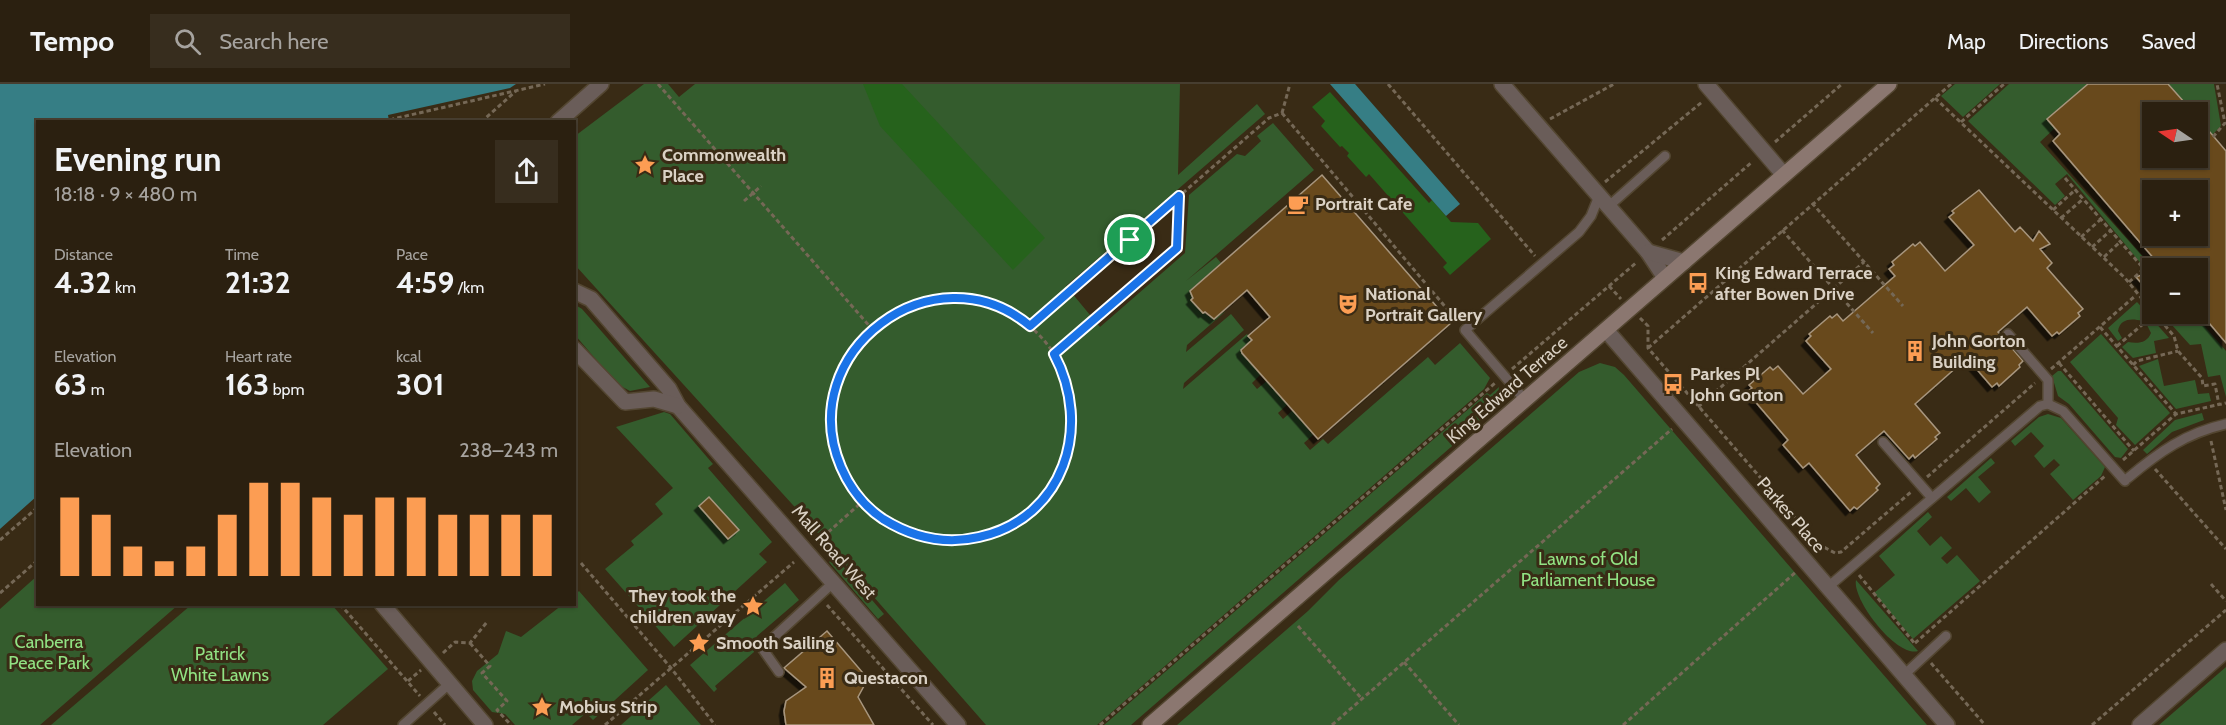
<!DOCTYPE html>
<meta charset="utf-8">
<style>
:root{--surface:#2b2010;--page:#372d1e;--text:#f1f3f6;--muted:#a6a39f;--line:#473e30;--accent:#fc9d53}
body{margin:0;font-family:Cabin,sans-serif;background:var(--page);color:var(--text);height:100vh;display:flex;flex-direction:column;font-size:22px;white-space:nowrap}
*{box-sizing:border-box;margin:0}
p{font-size:20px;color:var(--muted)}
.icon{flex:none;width:33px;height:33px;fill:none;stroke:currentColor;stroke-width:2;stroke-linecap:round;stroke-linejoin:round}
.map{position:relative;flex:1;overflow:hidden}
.side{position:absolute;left:36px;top:36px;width:540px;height:486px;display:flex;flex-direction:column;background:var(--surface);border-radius:0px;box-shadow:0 2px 4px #0004,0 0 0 2px var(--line)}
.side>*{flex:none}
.needle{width:39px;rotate:283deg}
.buttons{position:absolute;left:2142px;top:18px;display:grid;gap:12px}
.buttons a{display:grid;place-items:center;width:66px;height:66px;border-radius:0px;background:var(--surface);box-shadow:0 2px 4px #0004,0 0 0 2px var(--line);font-size:30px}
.pin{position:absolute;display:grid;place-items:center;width:51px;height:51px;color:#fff;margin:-26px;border:3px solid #fff;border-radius:50%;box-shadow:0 2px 6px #0007}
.round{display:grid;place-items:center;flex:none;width:63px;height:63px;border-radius:0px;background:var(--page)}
.overview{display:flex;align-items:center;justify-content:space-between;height:102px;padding:0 18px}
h1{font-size:33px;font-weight:700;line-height:45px}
.stats{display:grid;grid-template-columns:repeat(3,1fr);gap:9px;height:102px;padding:6px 18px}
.stats div{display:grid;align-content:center}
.stats b{font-size:30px;font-weight:700}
.stats small{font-size:16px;font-weight:400}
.stats p{font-size:16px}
.chart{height:168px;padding:12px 18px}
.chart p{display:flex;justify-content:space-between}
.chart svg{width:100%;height:108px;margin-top:6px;stroke:var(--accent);stroke-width:6}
header{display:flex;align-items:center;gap:36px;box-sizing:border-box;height:84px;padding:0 30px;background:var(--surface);border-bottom:2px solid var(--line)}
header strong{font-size:28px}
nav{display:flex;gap:33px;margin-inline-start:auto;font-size:21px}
.search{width:420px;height:54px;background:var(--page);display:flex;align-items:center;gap:15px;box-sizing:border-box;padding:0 21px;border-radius:0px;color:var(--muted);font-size:22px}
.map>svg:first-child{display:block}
.green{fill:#345c2d}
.forest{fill:#26621c}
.water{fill:#367e85}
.building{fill:#684a1e;stroke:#a8967e;stroke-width:1.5;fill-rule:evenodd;filter:url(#shadow)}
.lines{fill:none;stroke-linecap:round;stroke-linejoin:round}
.lane-casing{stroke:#534631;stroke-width:12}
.street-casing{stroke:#534631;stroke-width:18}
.secondary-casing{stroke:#534631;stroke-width:18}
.path{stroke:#756856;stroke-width:3;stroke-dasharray:4.5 3;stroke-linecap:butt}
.lane{stroke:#6a5d59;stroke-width:9}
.street{stroke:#6a5d59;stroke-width:15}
.secondary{stroke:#8b7770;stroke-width:15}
.path-bridge{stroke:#756856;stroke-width:3;stroke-dasharray:4.5 3;stroke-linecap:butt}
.route-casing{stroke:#fff;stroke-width:12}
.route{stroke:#1a73e8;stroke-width:8}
.labels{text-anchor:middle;stroke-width:6;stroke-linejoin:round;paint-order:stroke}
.poi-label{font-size:18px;font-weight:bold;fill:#dad1c4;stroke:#392b15;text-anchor:start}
.street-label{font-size:18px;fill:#dad1c4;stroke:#392b15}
.park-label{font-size:18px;fill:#91e283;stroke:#392b15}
</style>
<header>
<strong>Tempo</strong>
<div class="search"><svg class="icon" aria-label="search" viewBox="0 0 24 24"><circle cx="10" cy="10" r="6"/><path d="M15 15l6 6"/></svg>Search here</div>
<nav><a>Map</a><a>Directions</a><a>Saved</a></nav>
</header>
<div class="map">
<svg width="2226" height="641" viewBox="0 0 2226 641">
<defs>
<filter id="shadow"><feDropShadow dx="-4.5" dy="4.5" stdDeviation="0" flood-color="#0009"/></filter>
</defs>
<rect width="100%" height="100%" fill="#392b15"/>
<g class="green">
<path d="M644,0h24l11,13 16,-13h485l-2,91 79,-71 8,10 -199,172 34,41 85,-74 4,-58 48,-41 8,2 16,-15 -4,-5 16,-13 41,47 -128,111 30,-24 5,6 -31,28c4,13 12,21 23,28l13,-8 -39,34 -1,7 45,-38 13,16 -60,53 -1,6 64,-55 5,6 -10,14 19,20 -9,9 5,6 11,-9 19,25 -9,8 5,6 10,-9 20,25 -9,8 6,7 13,-11 5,5 100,-87 7,8 25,-22 30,35 -6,11 -387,336h-111l-184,-210 -227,-250v-129z"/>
<polygon points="1955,0 2000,0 1963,33 1941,12"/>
<polygon points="2009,0 2088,0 2055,44 2040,58 2148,178 2143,182 2067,90 2055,100 2065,112 2055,121 1968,37"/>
<polygon points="2168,0 2214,0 2221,42 2212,51 2198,34 2198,28 2193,28"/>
<path d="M2137,218l12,13 -7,6c-11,-3 -22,-2 -24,10l4,7 -4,3 -10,-13z"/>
<polygon points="574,220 582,225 650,303 630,307 617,300 575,251"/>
<polygon points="2162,230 2194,230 2226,267 2226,313 2220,291 2208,293 2201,260 2190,261"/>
<path d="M2153,236l16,18 -15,3 2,12 -23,5 -11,-11 6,-5c10,2 19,1 23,-9l-4,-8z"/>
<polygon points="2101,250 2170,329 2135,361 2116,341 2118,334 2070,278"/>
<polygon points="2158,275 2164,302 2195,296 2198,310 2209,309 2211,317 2176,325 2139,282"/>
<polygon points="1600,279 1615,283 1624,291 1927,641 1177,641 1308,527 1339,496 1579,288"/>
<polygon points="2058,287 2061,287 2128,365 2121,374 2115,373 2069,320 2058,312 2052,292"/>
<polygon points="1499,303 1497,319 1489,330 1131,641 1104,641 1487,309 1490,311"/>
<polygon points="664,328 670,330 713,380 708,384 772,458 759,470 767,478 674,563 605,485 634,461 631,457 663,430 655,420 673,404 616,343"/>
<polygon points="2202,329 2204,336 2172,348 2147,370 2143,366 2175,336"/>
<polygon points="2048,330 2061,334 2105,383 2101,392 2073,416 2050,390 2060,381 2054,375 2044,384 2034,372 2044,362 2031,348 2015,362 2011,357 2039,333"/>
<polygon points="1991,374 1995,379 1978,393 1991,408 1979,419 1966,404 1951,417 1947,413"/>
<polygon points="1928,428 1932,433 1917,447 1930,462 1941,452 1952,464 1941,474 1947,480 1957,471 1980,497 1913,555 1874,509 1895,491 1879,472"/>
<polygon points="835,473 884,530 878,535 829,478"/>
<polygon points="37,492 38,520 178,521 40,641 0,641 0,525"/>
<path d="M1856,496l62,71c-21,7 -66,-51 -62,-71z"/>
<polygon points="785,499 799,516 757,552 754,558 754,568 715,602 717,605 714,608 690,581"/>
<polygon points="579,507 648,586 593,636 586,629 572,641 515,641 505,630 492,628 473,606 472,597 477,587 498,570 506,547 521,553 562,521 574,520 575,511"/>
<polygon points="191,521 332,521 388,585 323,641 51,641"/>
<polygon points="2226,583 2226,641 2159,641"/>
<polygon points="666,601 701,641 621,641"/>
</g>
<g class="forest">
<polygon points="863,0 902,0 1045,154 1013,186 880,42"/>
<polygon points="1330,8 1429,119 1432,116 1451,138 1478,139 1491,155 1450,191 1443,183 1447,179 1369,90 1366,93 1347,72 1349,69 1342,62 1340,63 1321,42 1325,37 1312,23"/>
</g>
<g class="water">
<polygon points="0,0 516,0 510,4 388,31 389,37 38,38 37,412 0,445"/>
<polygon points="1330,0 1355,0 1460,120 1446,132"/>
</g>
<g class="building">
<path d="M2088,0h80l25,28h-41v46h46v-40l28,33v192l-28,-33v-42h-36l-109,-127 7,-7 -13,-15zM2152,106h46v46h-46z"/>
<polygon points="1322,91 1451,239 1318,355 1242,269 1241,266 1252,256 1248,252 1270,233 1247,206 1214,235 1205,228 1203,229 1191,216 1193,214 1190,207"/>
<polygon points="1979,106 2015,148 2020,143 2033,157 2039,147 2050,160 2040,165 2052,179 2047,184 2083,225 2078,229 2080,232 2059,250 2057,248 2052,252 2027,223 1998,248 2023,277 2019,281 2020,283 1999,302 1997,299 1992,303 1967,274 1915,320 1940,349 1935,353 1937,355 1915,374 1913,371 1909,375 1884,347 1856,371 1880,400 1876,404 1878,406 1857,425 1854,423 1850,427 1809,379 1803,384 1783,361 1788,356 1747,308 1752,304 1749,301 1770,283 1773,286 1778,282 1803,310 1831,285 1806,257 1811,252 1809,250 1830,232 1832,234 1837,230 1843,237 1895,192 1889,185 1894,181 1892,178 1913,160 1915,162 1920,158 1945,187 1974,161 1949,133 1954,129 1952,127"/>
<polygon points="2152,187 2152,211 2136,193"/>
<polygon points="709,413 739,446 728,455 699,422"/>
<polygon points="827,547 863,589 861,592 864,602 858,613 874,641 786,641 784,627 786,617 806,603 784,584"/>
</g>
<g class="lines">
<defs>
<g id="lane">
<polyline points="1609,122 1665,72"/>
<polyline points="2008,250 2048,296 2048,320"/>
<polyline points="1525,316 1465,246 1579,148 1591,132 1599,112"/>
<polyline points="1883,358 1932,414"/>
<path d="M2128,394c31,-26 58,-45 98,-54"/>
<polyline points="1828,503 2040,322 2048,320 2063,327 2125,397"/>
<polyline points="779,588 762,564 834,498"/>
<polyline points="1904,591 1946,552"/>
<polyline points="403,641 449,600"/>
</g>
<g id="street">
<polyline points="1502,0 1648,168 1665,194"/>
<polyline points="1706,0 1784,91"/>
<polyline points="558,38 601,0"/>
<polyline points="1648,168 1684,178"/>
<polyline points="574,207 591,215 669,305 678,322 958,641"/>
<polyline points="1606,246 1947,641"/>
<polyline points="574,265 625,318 654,315 678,322"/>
<polyline points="382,520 485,641"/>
<polyline points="2140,641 2226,566"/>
</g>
<polyline id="secondary" points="1150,641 1889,0"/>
</defs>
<use href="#lane" class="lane-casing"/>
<use href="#street" class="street-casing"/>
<use href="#secondary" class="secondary-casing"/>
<g class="path">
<polyline points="658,0 872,245"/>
<polyline points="1388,0 1535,172"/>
<polyline points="1935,14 2125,194 2152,227"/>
<polyline points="1282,29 1458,238"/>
<polyline points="1282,29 1290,0"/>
<polyline points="1550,35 1614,0"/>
<polyline points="394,38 393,35 545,0"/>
<polyline points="481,38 516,7"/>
<polyline points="1961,38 2004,0"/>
<polyline points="2213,53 2225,39 2217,0"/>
<polyline points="1775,58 1842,0"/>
<polyline points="2065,94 2144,185"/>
<polyline points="1605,98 1702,18"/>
<polyline points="1812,119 1903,222"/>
<polyline points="2053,126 2075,106"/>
<polyline points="2061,134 2083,115"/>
<polyline points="1782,146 1873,249"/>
<polyline points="2081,153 2100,136"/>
<polyline points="1662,156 1752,78"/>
<polyline points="2092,163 2110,147"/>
<polyline points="2104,173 2120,158"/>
<polyline points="2129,198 2147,182 2152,188"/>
<polyline points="1609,202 1621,215"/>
<circle cx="952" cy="335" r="121"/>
<polyline points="2155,230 2174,252 2178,267 2202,294 2203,302 2215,300 2219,321"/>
<polyline points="1640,234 1648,242 1648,264 1818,460 1835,469 1841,468 1911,408"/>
<polyline points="1030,242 1269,34 1282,29"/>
<polyline points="2100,243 2176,330"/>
<polyline points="2117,262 2155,230"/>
<polyline points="1648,264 1951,0"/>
<polyline points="1054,270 1177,163 1180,112"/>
<polyline points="2059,279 2134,367"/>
<polyline points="2133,281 2137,277 2178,267"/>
<polyline points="1512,285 1637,178"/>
<polyline points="2051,285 2134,213"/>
<polyline points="1698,323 1864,178"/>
<polyline points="2211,357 2226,426"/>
<polyline points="2123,376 2176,330 2226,319"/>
<polyline points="2155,385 2226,465"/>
<polyline points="1927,393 2035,299"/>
<polyline points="0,456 38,423"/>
<polyline points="817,458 863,417"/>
<polyline points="581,479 671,584 715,641"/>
<polyline points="1859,491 1915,560"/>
<polyline points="2211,500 2226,517"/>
<polyline points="0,509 38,476"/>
<polyline points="340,520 420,612"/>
<polyline points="827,521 933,641"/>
<polyline points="1298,542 1362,615"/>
<polyline points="470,559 490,582 482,589 507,617 497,626 511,641"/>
<polyline points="1915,559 2105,392"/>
<polyline points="443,569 455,558 470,559 487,538"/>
<polyline points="1404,578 1459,641"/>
<polyline points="1931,579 1985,641"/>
<polyline points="408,597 421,586"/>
<polyline points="434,628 445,641"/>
<polyline points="605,641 794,478"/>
<polyline points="1100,641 1495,299"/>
<polyline points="1332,641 1672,345"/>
<polyline points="1623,641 1797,487"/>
<polyline points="2092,641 2226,526"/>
</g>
<use href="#lane" class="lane"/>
<use href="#street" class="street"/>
<use href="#secondary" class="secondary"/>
<polyline class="path-bridge" points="744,117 761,102"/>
</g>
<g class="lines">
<defs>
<path id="route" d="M1179,112l-2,52 -123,106c39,73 10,164 -75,183 -34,8 -67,0 -96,-18 -18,-12 -33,-31 -42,-52 -49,-115 93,-221 189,-141z"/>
</defs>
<use href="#route" class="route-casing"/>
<use href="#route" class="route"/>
</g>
<defs>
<symbol id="sight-bare" viewBox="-9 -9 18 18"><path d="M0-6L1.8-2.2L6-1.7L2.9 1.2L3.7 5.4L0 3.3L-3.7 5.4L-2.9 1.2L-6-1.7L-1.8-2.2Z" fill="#fc9d53" stroke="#392b15" stroke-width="2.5" paint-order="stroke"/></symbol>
<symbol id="cafe-bare" viewBox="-9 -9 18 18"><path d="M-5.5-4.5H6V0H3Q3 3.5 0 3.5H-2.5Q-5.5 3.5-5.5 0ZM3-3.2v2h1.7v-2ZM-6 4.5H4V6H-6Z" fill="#fc9d53" stroke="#392b15" stroke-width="2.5" paint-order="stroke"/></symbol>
<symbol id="bus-bare" viewBox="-9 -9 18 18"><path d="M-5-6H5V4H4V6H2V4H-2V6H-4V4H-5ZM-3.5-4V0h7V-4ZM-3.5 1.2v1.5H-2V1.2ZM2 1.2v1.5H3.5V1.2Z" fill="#fc9d53" stroke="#392b15" stroke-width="2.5" paint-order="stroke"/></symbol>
<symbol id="theatre-bare" viewBox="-9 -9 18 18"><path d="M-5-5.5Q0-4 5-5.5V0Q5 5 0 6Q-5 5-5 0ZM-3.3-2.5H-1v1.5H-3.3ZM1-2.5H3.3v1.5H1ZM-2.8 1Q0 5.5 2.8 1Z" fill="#fc9d53" stroke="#392b15" stroke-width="2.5" paint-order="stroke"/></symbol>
<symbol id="building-bare" viewBox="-9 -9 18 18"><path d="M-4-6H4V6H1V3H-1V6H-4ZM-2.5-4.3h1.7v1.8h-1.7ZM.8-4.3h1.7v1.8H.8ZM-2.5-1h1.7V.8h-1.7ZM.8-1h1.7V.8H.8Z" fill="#fc9d53" stroke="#392b15" stroke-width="2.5" paint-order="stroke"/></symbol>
</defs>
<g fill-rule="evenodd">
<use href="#sight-bare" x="630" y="66" width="30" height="30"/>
<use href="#cafe-bare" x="1283" y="105" width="30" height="30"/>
<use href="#bus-bare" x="1683" y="184" width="30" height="30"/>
<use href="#theatre-bare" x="1333" y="205" width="30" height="30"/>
<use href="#building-bare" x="1900" y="252" width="30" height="30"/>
<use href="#bus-bare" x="1658" y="285" width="30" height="30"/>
<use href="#sight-bare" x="738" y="507" width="30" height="30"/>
<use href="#sight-bare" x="684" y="544" width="30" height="30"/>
<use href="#building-bare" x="812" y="579" width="30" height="30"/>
<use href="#sight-bare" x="527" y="608" width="30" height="30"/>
</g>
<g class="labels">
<g class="poi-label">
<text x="662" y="77">Commonwealth<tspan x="662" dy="21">Place</tspan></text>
<text x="1315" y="126">Portrait Cafe</text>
<text x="1715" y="195">King Edward Terrace<tspan x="1715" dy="21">after Bowen Drive</tspan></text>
<text x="1365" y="216">National<tspan x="1365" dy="21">Portrait Gallery</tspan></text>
<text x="1932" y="263">John Gorton<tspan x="1932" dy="21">Building</tspan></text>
<text x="1690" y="296">Parkes Pl<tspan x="1690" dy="21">John Gorton</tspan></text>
<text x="736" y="518" text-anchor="end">They took the<tspan x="736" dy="21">children away</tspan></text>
<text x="716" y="565">Smooth Sailing</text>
<text x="844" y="600">Questacon</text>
<text x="559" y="629">Mobius Strip</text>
</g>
<g class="street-label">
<text transform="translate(1507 306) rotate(-41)" y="6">King Edward Terrace</text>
<text transform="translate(1791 431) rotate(49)" y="6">Parkes Place</text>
<text transform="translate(834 468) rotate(49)" y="6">Mall Road West</text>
</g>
<g class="park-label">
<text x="1588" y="481">Lawns of Old<tspan x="1588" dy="21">Parliament House</tspan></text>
<text x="49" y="564">Canberra<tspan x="49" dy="21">Peace Park</tspan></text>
<text x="220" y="576">Patrick<tspan x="220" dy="21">White Lawns</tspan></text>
</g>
</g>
</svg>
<div class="buttons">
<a><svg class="needle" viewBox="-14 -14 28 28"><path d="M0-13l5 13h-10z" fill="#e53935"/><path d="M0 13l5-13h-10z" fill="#a6a39f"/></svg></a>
<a>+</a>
<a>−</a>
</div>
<div class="pin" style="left:1130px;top:156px;background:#1e9e55"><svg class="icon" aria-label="arrive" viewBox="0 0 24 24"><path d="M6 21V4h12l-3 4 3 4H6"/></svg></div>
<section class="side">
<div class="overview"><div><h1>Evening run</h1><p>18:18 · 9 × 480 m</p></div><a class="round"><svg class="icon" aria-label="share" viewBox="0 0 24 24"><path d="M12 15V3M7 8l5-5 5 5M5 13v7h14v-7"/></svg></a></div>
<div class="stats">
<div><p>Distance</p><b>4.32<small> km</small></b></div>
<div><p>Time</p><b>21:32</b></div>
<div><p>Pace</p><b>4:59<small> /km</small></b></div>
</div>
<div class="stats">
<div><p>Elevation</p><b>63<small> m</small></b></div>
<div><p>Heart rate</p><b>163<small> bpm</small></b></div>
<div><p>kcal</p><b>301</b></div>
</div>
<div class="chart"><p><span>Elevation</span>238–243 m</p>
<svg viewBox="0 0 160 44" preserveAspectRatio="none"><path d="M5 44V12M15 44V19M25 44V32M35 44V38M45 44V32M55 44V19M65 44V6M75 44V6M85 44V12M95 44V19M105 44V12M115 44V12M125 44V19M135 44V19M145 44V19M155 44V19"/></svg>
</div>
</section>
</div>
